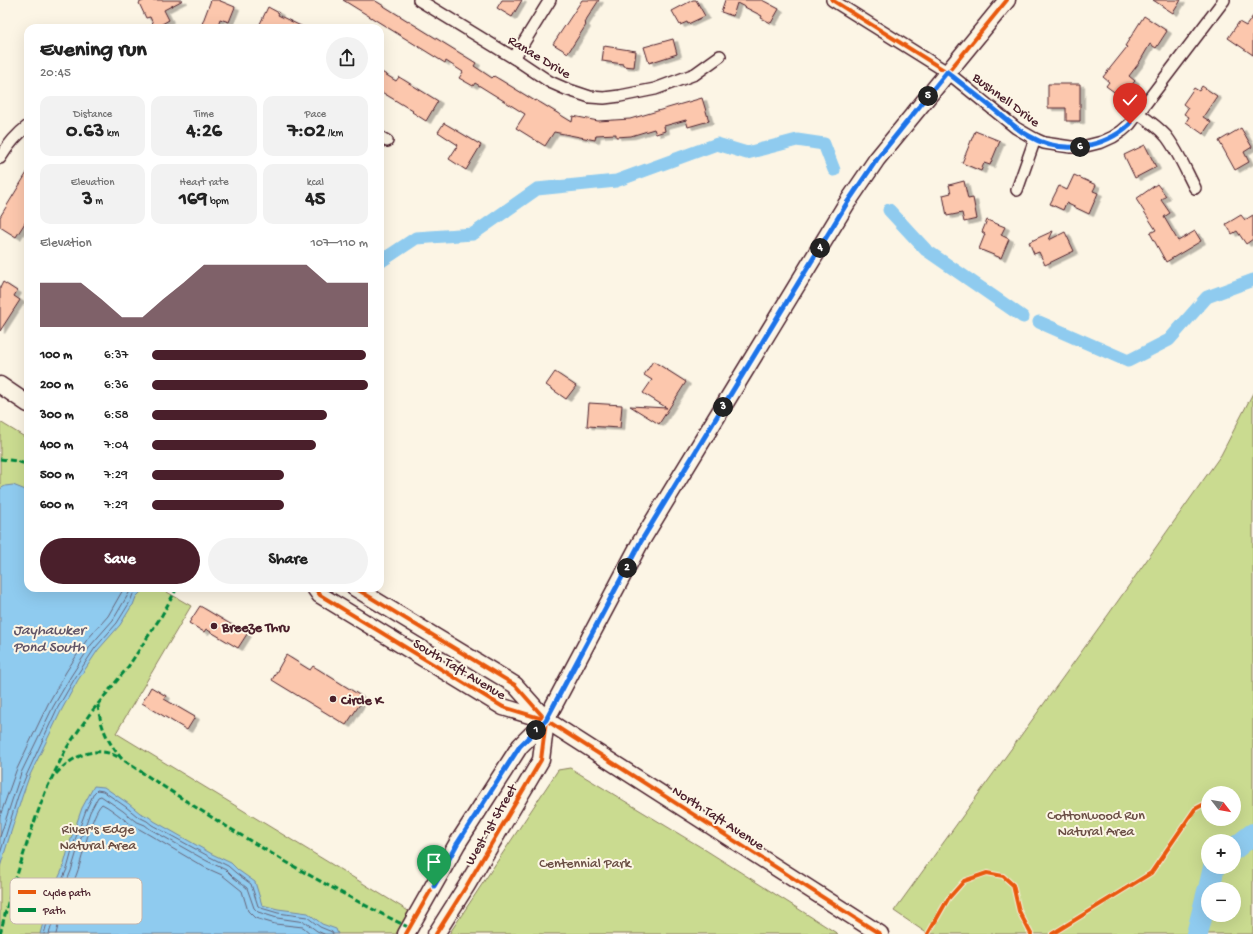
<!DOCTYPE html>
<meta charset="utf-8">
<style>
:root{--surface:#fff;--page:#f2f2f2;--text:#222;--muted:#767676;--accent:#4a1f2b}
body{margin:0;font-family:"Gochi Hand",sans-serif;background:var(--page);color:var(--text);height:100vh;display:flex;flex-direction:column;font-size:15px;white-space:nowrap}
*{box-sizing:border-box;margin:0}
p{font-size:13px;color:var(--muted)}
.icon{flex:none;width:22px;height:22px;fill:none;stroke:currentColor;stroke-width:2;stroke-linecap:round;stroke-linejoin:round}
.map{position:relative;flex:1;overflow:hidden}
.sheet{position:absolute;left:24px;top:24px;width:360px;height:568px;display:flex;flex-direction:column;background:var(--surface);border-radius:12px;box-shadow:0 4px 16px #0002}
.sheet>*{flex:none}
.needle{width:26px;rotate:121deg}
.fabs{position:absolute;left:1201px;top:786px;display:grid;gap:8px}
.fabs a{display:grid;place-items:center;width:40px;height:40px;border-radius:50%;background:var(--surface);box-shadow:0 4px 16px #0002;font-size:20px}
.pin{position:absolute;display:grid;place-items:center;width:34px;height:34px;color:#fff;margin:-41px -17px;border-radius:50% 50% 50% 0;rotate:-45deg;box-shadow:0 0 4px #0007}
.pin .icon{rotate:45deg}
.km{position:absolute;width:20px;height:20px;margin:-10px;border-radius:50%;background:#222;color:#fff;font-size:11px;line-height:20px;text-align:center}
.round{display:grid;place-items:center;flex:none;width:42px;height:42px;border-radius:21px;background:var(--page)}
.overview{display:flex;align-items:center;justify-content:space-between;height:68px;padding:0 16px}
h1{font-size:22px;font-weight:700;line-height:30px}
.figures{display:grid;grid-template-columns:repeat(3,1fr);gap:6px;height:68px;padding:4px 16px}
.figures div{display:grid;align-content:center;border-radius:10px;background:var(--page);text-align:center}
.figures b{font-size:20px;font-weight:700}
.figures small{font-size:11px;font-weight:400}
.figures p{font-size:11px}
.chart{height:112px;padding:8px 16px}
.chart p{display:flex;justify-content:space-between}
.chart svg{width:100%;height:72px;margin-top:4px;fill:var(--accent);opacity:.7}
.action{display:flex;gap:8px;margin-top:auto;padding:8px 16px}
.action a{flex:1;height:46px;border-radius:24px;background:var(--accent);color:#fff;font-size:16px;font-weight:700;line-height:46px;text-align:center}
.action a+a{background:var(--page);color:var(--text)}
ul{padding:0 16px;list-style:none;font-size:13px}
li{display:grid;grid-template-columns:64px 48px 1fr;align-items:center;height:30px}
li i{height:10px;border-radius:5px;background:var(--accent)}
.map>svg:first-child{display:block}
.green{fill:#cadb90;stroke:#8a7d5e;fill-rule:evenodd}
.water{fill:#8fcbef;stroke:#7386a1}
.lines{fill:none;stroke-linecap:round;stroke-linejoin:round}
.shore{stroke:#666479;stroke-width:1}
.canal{stroke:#8fcbef;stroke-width:13}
.river{stroke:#8fcbef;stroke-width:22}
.building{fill:#fcc7ad;stroke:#4a1f2b;filter:url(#shadow)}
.street-casing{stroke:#4a1f2b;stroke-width:14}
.secondary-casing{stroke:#4a1f2b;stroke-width:19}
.street{stroke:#fcf5e5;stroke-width:11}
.secondary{stroke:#fcf5e5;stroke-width:16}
.quiet{stroke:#00873e;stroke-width:3;stroke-dasharray:6 3;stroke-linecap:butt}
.cycleway-casing{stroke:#fcf5e5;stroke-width:6}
.cycleway{stroke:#e8590c;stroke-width:4}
.route-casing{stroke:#fff;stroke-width:8}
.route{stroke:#1a73e8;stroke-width:5}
.poi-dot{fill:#4a1f2b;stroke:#fcf5e5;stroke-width:1.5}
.labels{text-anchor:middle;stroke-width:4;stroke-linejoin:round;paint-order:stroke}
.street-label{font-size:14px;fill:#4a1f2b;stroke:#fcf5e5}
.poi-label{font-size:14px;font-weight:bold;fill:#4a1f2b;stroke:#fcf5e5;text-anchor:start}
.park-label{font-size:14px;fill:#6a4e44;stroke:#fcf5e5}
.water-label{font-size:15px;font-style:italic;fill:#5f5366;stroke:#fcf5e5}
.key{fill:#fcf5e5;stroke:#c7b5ad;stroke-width:1}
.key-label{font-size:11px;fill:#4a1f2b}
</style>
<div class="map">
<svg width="1253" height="934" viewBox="0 0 1253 934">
<defs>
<filter id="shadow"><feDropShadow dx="4.5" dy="2.5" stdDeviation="0" flood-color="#0004"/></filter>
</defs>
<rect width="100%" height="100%" fill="#fcf5e5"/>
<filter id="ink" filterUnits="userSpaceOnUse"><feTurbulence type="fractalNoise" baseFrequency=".025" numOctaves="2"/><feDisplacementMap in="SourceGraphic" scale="8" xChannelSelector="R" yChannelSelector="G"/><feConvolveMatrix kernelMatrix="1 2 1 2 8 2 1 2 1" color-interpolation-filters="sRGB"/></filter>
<g filter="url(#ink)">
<g class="green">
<path d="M1253,393v541h-325l-34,-23 214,-296 113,-160zM1208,793h26v26h-26zM1208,841h26v26h-26zM1208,889h26v26h-26z"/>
<polygon points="0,422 28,439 28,588 169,588 167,592 191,606 116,733 410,912 396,934 0,934"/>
<polygon points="570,768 704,849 838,934 449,934 558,770"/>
</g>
<g class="water">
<polygon points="13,485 28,491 28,588 145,588 136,597 133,605 131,607 120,625 98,650 78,680 61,711 29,777 22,797 0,867 0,489 5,486"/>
<polygon points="94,786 104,787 129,804 140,813 149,817 154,821 212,854 231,863 238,870 255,882 262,905 278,909 308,913 322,924 336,929 338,934 40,934 50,897 63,868 71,839 82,808"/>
</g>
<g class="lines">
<g class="shore">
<polyline points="0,816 16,771 48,704 66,672 86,641 108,616 124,588"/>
<polyline points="0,837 21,773 53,707 71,676 91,645 113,620 132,588"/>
<polyline points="0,854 18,796 26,776 57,709 75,678 95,648 117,623 130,602 133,594 139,588"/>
<polyline points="44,934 54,898 67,869 75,840 86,810 94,793 97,790 103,791 126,807 137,816 147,821 152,825 210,857 228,866 236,873 251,884 258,906 261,908 278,913 307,917 320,927 332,932 333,934"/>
<polyline points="49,934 59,900 71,871 80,841 90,812 98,797 101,796 123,811 135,821 145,825 150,829 207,861 226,870 233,877 247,888 254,908 258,912 277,918 305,922 317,931 324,934"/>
<path d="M56,934c3,-11 5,-22 9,-33 3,-9 9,-18 12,-28 6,-16 14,-59 25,-69 14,7 25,20 39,26l63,37 18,8 20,16 6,20 7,7 20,6 28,3 8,7"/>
</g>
<g class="canal">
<polyline points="889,210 926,250 1023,317"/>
<polyline points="380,262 416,238 473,234 537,189 616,181 717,144 747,153 797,140 824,144 834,170"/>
<polyline points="1039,322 1128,361 1169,340 1207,297 1253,280"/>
</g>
<g class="river">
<polyline points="1234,849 1253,834"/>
<polyline points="1209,889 1214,867"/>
<polyline points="1197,934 1208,891"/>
</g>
</g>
<g class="building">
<polygon points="145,0 183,0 164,10 169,20 155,28 150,17 146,18 139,3"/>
<polygon points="211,0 218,0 235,7 229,22 220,19 217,28 213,28 202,24"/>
<polygon points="343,0 374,0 476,63 474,66 492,78 494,76 535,101 536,100 572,122 573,116 598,121 630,119 702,98 709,121 688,127 686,120 664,126 665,131 656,134 654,129 631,136 616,137 616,134 596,135 595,140 554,132 545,146 516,128 525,114 475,83 473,86 459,78 463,72 446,61 445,63"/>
<polygon points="502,0 522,0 512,17 497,8"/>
<polygon points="582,0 599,0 584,23 586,25 568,53 553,44"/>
<polygon points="693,0 696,0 705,16 688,24 687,22 680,25 672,11"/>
<polygon points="725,0 762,0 779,9 771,23 761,18 762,16 737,3 733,16 721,12"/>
<polygon points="1153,0 1181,0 1173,13"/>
<polygon points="268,7 279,13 278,15 305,28 258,28"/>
<polygon points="1144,16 1167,31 1156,48 1150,44 1139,63 1129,76 1135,81 1121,97 1106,86 1109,82 1103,77 1127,47 1125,46"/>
<polygon points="1253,16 1253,55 1228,38 1239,22 1246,26"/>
<polygon points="673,39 677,54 649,63 644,47"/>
<polygon points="604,46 636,51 634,67 623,66 623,64 602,61"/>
<polygon points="380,71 396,81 399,77 438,101 426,121 412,112 413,111 380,91"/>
<polygon points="1048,84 1080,84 1080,121 1066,121 1066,108 1048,108"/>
<polygon points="1202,86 1217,96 1203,117 1211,122 1203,134 1186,122 1189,117 1184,114 1188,108 1183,104 1194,88 1199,91"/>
<polygon points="444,123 481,145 466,170 449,159 458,145 438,132"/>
<polygon points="1241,128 1252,147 1244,152 1249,162 1235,170 1219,141"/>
<polygon points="975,131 1000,141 990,165 984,163 981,171 962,163"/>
<polygon points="1145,145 1156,167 1135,178 1124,155"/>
<polygon points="28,171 28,218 16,237 0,227 0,217"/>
<polygon points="1074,175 1096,185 1093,191 1098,193 1089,214 1066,203 1063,210 1050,204 1059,186 1067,190"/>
<polygon points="964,181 968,199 973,198 977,219 964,222 962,213 947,216 943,195 951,193 949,185"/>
<polygon points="1157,184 1166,196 1161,200 1170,213 1164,217 1178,241 1195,231 1201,241 1166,262 1150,233 1156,230 1136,199"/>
<polygon points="1241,215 1245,220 1253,215 1253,239 1246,244 1237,231 1232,234 1226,224"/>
<polygon points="987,220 1005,227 1001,235 1009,239 1001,258 979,249 985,234 982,232"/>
<polygon points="1053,231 1049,240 1065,232 1074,251 1045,265 1039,252 1034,254 1029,242"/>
<polygon points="3,282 17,291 14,296 20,300 0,331 0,288"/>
<polygon points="653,361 686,382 659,424 630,406 667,408 643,393 652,380 644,375"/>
<polygon points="555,372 576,386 566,399 546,385"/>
<polygon points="589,403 622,405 620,428 587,426"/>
<polygon points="200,606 247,634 238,648 206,629 204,632 189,623"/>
<polygon points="286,655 310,670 313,666 364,698 346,725 272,680"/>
<polygon points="151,687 166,696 164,699 195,717 187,730 142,703"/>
</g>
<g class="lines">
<defs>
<g id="street">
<polyline points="419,0 514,58 550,82 566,89 590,97 604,98 620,96 655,89 695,74 720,56"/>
<polyline points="832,0 947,72 1016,128 1035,139 1044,143 1071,147 1082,147 1102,142 1113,137 1122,131 1130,124 1224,0"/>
<polyline points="514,58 550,0"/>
<path d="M1139,114c9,6 19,13 27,22 12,15 20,35 29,52"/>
<polyline points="380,137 387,141"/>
<path d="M0,158c8,-13 16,-23 28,-32"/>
<polyline points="1017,190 1035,139"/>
</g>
<g id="secondary">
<polyline points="0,385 28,404"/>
<polyline points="315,588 320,595 503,707 546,720"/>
<polyline points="355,588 515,685 546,720 880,934"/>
<polyline points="406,934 457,844 520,746 546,720 640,543 847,203 877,159 1007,0"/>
<polyline points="436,934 467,885 541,760 546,720"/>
</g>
</defs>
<use href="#street" class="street-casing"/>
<use href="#secondary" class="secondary-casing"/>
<use href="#street" class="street"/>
<use href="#secondary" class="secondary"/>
<g class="quiet">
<polyline points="0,459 17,461 28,465"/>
<path d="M98,705c2,21 10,38 24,54 92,62 188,120 288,169"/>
<path d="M56,774c15,-17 40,-30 62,-17"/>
<polyline points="0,934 8,903 31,831 46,790 66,749 89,715 128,667 162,615 177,588"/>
</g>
<defs>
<g id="cycleway">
<polyline points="832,0 947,72"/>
<polyline points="315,588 320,595 503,707 546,720"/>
<polyline points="355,588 515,685 546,720 880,934"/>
<polyline points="406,934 457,844 520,746 546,720 640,543 847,203 877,159 1007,0"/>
<polyline points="436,934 467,885 541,760 546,720"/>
<polyline points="928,934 948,899 964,881 987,873 1003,876 1013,885 1019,911 1031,934"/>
<polyline points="1052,934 1151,873 1195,809 1208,802"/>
</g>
</defs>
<use href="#cycleway" class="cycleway-casing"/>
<use href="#cycleway" class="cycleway"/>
</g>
</g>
<g class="lines" filter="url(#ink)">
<defs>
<path id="route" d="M434,886l23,-42 63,-98 26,-26 94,-177 207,-340 30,-44 70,-87c16,13 32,25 48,38 11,9 21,19 34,26 32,19 74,13 101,-12"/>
</defs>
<use href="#route" class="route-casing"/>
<use href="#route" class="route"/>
</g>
<g class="poi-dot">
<circle cx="214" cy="626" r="4"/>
<circle cx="333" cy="699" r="4"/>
</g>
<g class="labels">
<g class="street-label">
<text transform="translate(540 56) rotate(31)" y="5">Ranae Drive</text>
<text transform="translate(1007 99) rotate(37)" y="5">Bushnell Drive</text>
<text transform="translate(460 668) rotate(31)" y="5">South Taft Avenue</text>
<text transform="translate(719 817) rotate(33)" y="5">North Taft Avenue</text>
<text transform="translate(490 824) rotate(-60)" y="5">West 1st Street</text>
</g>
<g class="poi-label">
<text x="222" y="631">Breeze Thru</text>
<text x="341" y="704">Circle K</text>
</g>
<g class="park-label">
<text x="1096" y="819">Cottonwood Run<tspan x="1096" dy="16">Natural Area</tspan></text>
<text x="98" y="833">River's Edge<tspan x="98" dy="16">Natural Area</tspan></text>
<text x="585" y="867">Centennial Park</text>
</g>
<g class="water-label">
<text x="49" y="634">Jayhawker<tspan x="49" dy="17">Pond South</tspan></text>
</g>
</g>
<rect x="10" y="878" width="132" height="46" rx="6" class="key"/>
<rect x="18" y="890" width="18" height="4" fill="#e8590c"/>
<rect x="18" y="908" width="18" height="4" fill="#00873e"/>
<g class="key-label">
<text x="43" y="896">Cycle path</text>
<text x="43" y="914">Path</text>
</g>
</svg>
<div class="fabs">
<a><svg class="needle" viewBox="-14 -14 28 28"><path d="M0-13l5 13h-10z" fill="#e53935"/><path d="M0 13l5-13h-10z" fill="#767676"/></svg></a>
<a>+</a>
<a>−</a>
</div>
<div class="pin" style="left:434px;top:886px;background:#1e9e55"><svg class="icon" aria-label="arrive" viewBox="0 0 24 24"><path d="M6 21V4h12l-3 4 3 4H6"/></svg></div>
<div class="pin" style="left:1130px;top:124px;background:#d93025"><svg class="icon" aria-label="check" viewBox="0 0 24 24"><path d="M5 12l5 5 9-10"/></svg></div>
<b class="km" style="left:536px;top:730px">1</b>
<b class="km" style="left:627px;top:568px">2</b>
<b class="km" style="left:723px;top:407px">3</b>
<b class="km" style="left:820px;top:248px">4</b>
<b class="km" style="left:928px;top:96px">5</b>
<b class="km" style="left:1080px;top:147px">6</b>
<section class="sheet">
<div class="overview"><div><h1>Evening run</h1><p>20:45</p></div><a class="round"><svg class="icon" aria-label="share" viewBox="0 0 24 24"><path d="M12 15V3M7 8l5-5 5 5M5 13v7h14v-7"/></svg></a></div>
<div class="figures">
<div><p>Distance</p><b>0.63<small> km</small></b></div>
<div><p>Time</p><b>4:26</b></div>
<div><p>Pace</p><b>7:02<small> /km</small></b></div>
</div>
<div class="figures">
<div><p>Elevation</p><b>3<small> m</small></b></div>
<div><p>Heart rate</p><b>169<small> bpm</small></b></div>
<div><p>kcal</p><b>45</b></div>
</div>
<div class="chart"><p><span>Elevation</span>107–110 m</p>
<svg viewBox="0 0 160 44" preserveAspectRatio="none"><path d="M0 44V17L10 17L20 17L30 27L40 38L50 38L60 27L70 17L80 6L90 6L100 6L110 6L120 6L130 6L140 17L150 17L160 17V44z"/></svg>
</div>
<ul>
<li><b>100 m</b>6:37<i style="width:99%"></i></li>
<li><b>200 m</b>6:36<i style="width:100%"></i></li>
<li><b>300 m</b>6:58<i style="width:81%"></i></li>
<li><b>400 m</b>7:04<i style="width:76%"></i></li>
<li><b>500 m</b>7:29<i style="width:61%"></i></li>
<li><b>600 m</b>7:29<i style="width:61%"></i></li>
</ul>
<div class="action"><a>Save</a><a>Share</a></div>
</section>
</div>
